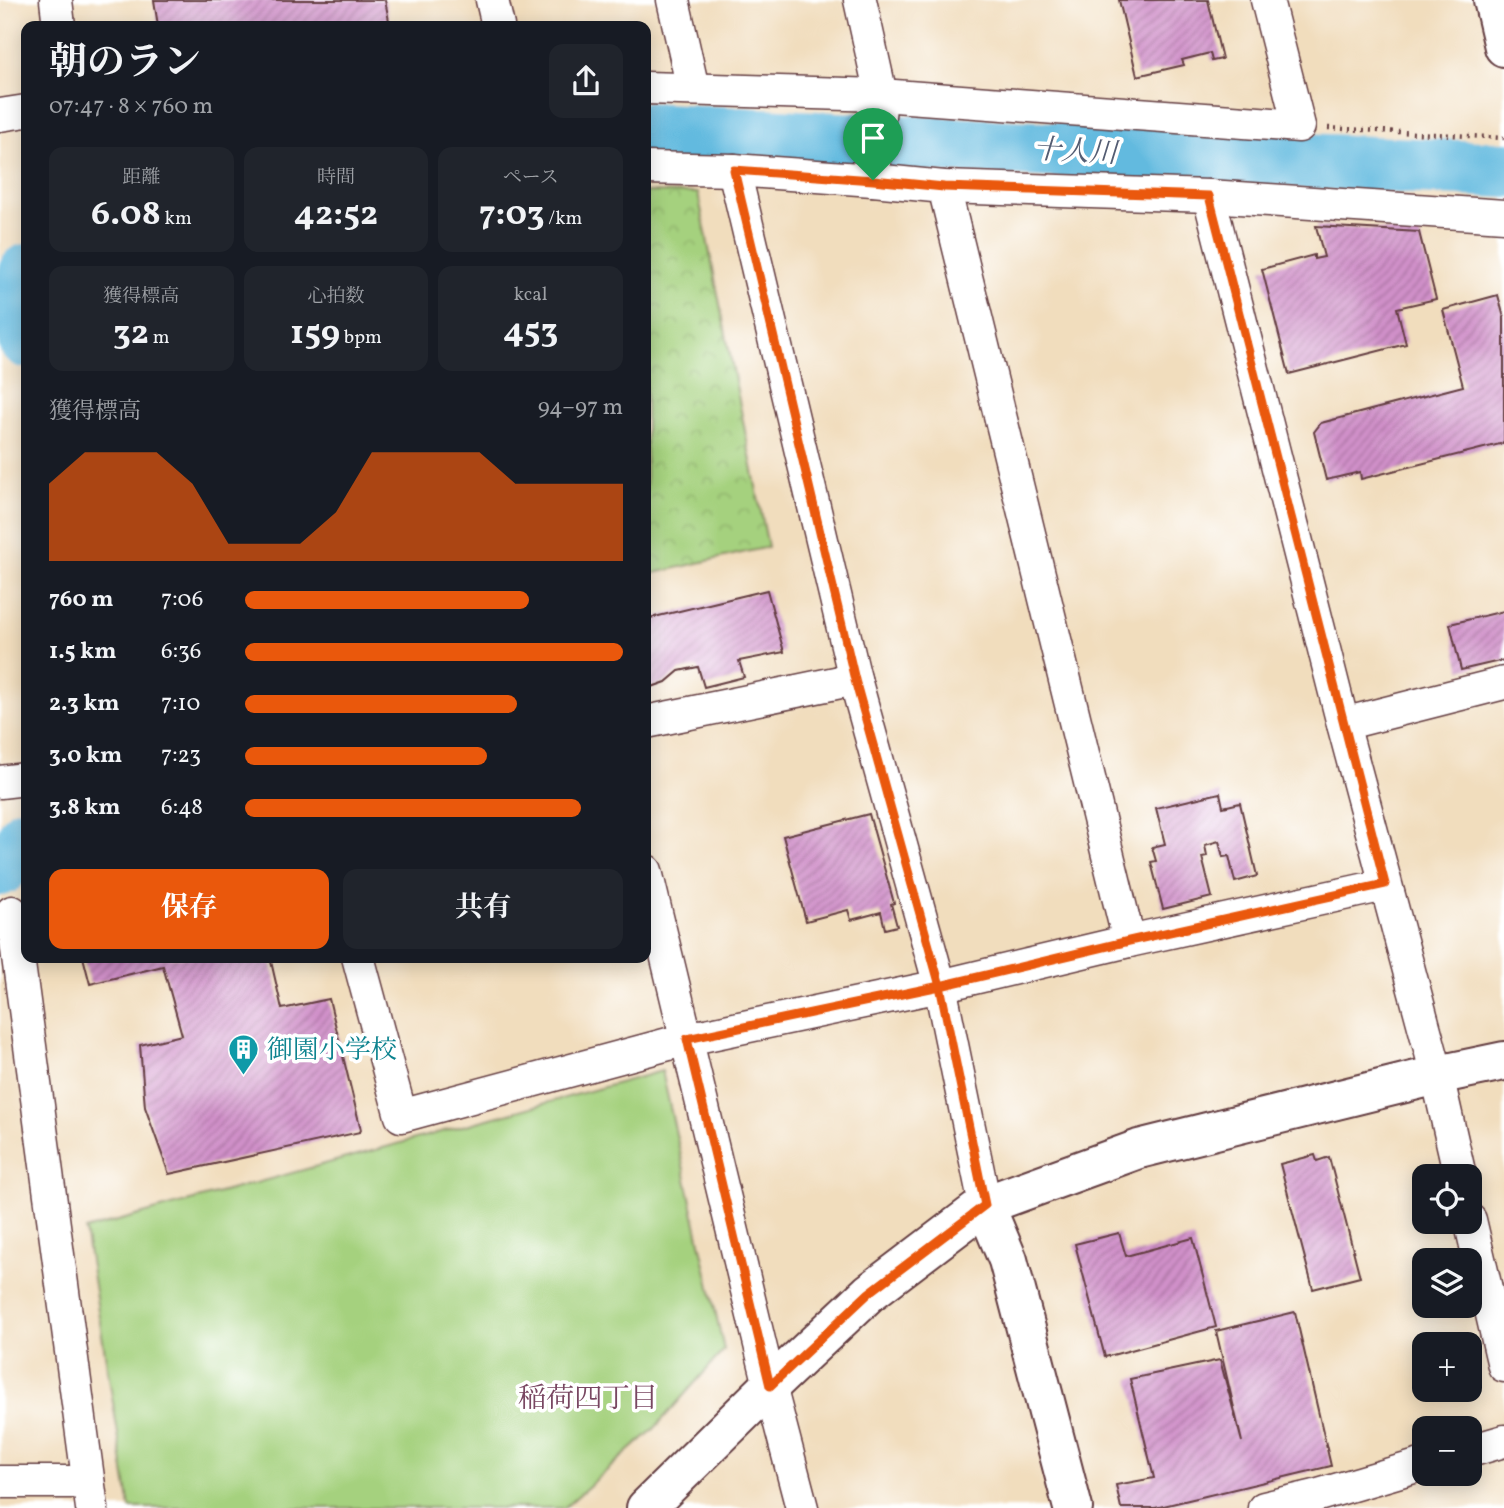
<!DOCTYPE html>
<html lang="ja">
<meta charset="utf-8">
<style>
:root{--surface:#171b24;--page:#20242c;--text:#f1f3f6;--muted:#9ea1a6;--accent:#ea580c}
body{margin:0;font-family:Vollkorn,"Noto Serif JP",serif;background:var(--page);color:var(--text);height:100vh;display:flex;flex-direction:column;font-size:26px;white-space:nowrap}
*{box-sizing:border-box;margin:0}
p{font-size:23px;color:var(--muted)}
.icon{flex:none;width:38px;height:38px;fill:none;stroke:currentColor;stroke-width:2;stroke-linecap:round;stroke-linejoin:round}
.map{position:relative;flex:1;overflow:hidden}
.details{position:absolute;left:21px;top:21px;width:630px;height:942px;display:flex;flex-direction:column;background:var(--surface);border-radius:14px;box-shadow:0 4px 18px #0003}
.details>*{flex:none}
.tools{position:absolute;left:1412px;top:1164px;display:grid;gap:14px}
.tools a{display:grid;place-items:center;width:70px;height:70px;border-radius:14px;background:var(--surface);box-shadow:0 4px 18px #0003;font-size:35px}
.pin{position:absolute;display:grid;place-items:center;width:60px;height:60px;color:#fff;margin:-72px -30px;border-radius:50% 50% 50% 0;rotate:-45deg;box-shadow:0 0 7px #0007}
.pin .icon{rotate:45deg}
.round{display:grid;place-items:center;flex:none;width:74px;height:74px;border-radius:14px;background:var(--page)}
.overview{display:flex;align-items:center;justify-content:space-between;height:119px;padding:0 28px}
h1{font-size:38px;font-weight:700;line-height:52px}
.figures{display:grid;grid-template-columns:repeat(3,1fr);gap:10px;height:119px;padding:7px 28px}
.figures div{display:grid;align-content:center;border-radius:14px;background:var(--page);text-align:center}
.figures b{font-size:35px;font-weight:700}
.figures small{font-size:19px;font-weight:400}
.figures p{font-size:19px}
.chart{height:196px;padding:14px 28px}
.chart p{display:flex;justify-content:space-between}
.chart svg{width:100%;height:126px;margin-top:7px;fill:var(--accent);opacity:.7}
.button{display:flex;gap:14px;margin-top:auto;padding:14px 28px}
.button a{flex:1;height:80px;border-radius:14px;background:var(--accent);color:#fff;font-size:28px;font-weight:700;line-height:80px;text-align:center}
.button a+a{background:var(--page);color:var(--text)}
ul{padding:0 28px;list-style:none;font-size:23px}
li{display:grid;grid-template-columns:112px 84px 1fr;align-items:center;height:52px}
li i{height:18px;border-radius:9px;background:var(--accent)}
.map>svg:first-child{display:block}
.grass{fill:#a5d17e;stroke:#787854;stroke-width:2}
.park{fill:url(#park-crowns);stroke:#787854;stroke-width:2}
.lines{fill:none;stroke-linecap:round;stroke-linejoin:round}
.river{stroke:#62badf;stroke-width:56}
.building{fill:url(#building-hatch)}
.street-casing{stroke:#633c41;stroke-width:35}
.secondary-casing{stroke:#633c41;stroke-width:42}
.path{stroke:#633c41;stroke-width:4.5;stroke-dasharray:2 5;stroke-linecap:butt}
.street{stroke:#fff;stroke-width:32}
.secondary{stroke:#fff;stroke-width:38}
.route-casing{stroke:#fff;stroke-width:14}
.route{stroke:#ea580c;stroke-width:9}
.labels{text-anchor:middle;stroke-width:7;stroke-linejoin:round;paint-order:stroke}
.culture-label{font-size:26px;fill:#0d838f;stroke:#fff;text-anchor:start}
.water-label{font-size:28px;font-style:italic;fill:#545d73;stroke:#fff}
.neighbourhood-label{font-size:28px;fill:#794762;stroke:#fff}
</style>
<div class="map">
<svg width="1504" height="1508" viewBox="0 0 1504 1508">
<defs>
<pattern id="park-crowns" width="20" height="18" patternUnits="userSpaceOnUse" patternTransform="scale(1.75)"><rect width="20" height="18" fill="#a5d17e"/><path d="M2 6a3 3 0 1 1 6 0M12 15a3 3 0 1 1 6 0" fill="none" stroke="#90b36d"/></pattern>
<pattern id="building-hatch" width="6" height="6" patternUnits="userSpaceOnUse" patternTransform="scale(1.75)"><rect width="6" height="6" fill="#d090c9"/><path d="M-1 1l2-2M0 6l6-6M5 7l2-2" fill="none" stroke="#ab75a3"/></pattern>
</defs>
<rect width="100%" height="100%" fill="#fff"/>
<filter id="ink" filterUnits="userSpaceOnUse"><feTurbulence type="fractalNoise" baseFrequency=".0143" numOctaves="2"/><feDisplacementMap in="SourceGraphic" scale="14" xChannelSelector="R" yChannelSelector="G"/><feConvolveMatrix kernelMatrix="1 2 1 2 8 2 1 2 1" color-interpolation-filters="sRGB"/></filter>
<filter id="wash" filterUnits="userSpaceOnUse"><feTurbulence type="fractalNoise" baseFrequency=".00686" numOctaves="4" result="noise"/><feDisplacementMap in="SourceGraphic" scale="28" xChannelSelector="R" yChannelSelector="G"/><feGaussianBlur stdDeviation="1.57" result="paint"/><feColorMatrix in="noise" values="0 0 0 0 0 0 0 0 0 0 0 0 0 0 0 0 0 1.4 0 .05"/><feComposite in="paint" operator="in"/></filter>
<g filter="url(#wash)">
<rect width="100%" height="100%" fill="#f1ddbd"/>
<polygon class="grass" points="662,1071 724,1350 654,1429 564,1508 130,1508 85,1230"/>
<polygon class="park" points="646,192 698,193 768,547 646,575"/>
<g class="lines">
<g class="river">
<polyline points="646,130 837,140 1504,170"/>
<polyline points="26,272 23,286 26,340"/>
<polyline points="0,868 21,848 26,836"/>
</g>
</g>
<g id="blocks">
<g class="building">
<polygon points="154,0 385,0 390,26 158,26"/>
<polygon points="1119,0 1208,0 1222,59 1212,61 1210,53 1182,60 1184,65 1137,76"/>
<polygon points="1316,226 1419,232 1436,299 1397,308 1406,344 1289,374 1262,269 1314,255 1314,259 1324,257"/>
<polygon points="1498,295 1504,318 1504,443 1361,479 1360,472 1326,480 1314,432 1321,423 1463,386 1443,310"/>
<polygon points="767,590 784,652 739,661 744,677 704,687 698,667 679,671 666,682 646,689 646,619"/>
<polygon points="1504,611 1504,660 1461,670 1450,624"/>
<polygon points="1220,793 1223,807 1240,803 1257,876 1235,882 1229,856 1223,857 1219,841 1205,845 1207,856 1202,857 1212,897 1163,909 1151,862 1156,861 1152,847 1165,844 1156,808"/>
<polygon points="869,814 894,903 891,904 897,926 885,929 881,912 851,920 848,910 806,921 783,836"/>
<polygon points="83,957 270,957 282,1009 329,999 361,1130 360,1132 169,1174 145,1107 140,1045 182,1035 163,966 90,984"/>
<polygon points="1315,1155 1317,1161 1329,1157 1360,1277 1313,1289 1280,1164"/>
<polygon points="1119,1233 1126,1256 1193,1238 1216,1327 1105,1357 1075,1244"/>
<polygon points="1295,1312 1331,1466 1155,1508 1121,1508 1116,1485 1154,1478 1130,1379 1220,1360 1242,1442 1216,1331"/>
</g>
</g>
</g>
<g filter="url(#ink)">
<use href="#blocks" fill-opacity="0" stroke="#633c41" stroke-width="2"/>
<g class="lines">
<defs>
<g id="street">
<polyline points="56,0 59,26"/>
<polyline points="492,0 498,26"/>
<polyline points="673,0 693,89"/>
<polyline points="860,0 881,95 873,180"/>
<polyline points="646,88 881,95 1299,126 1267,0"/>
<polyline points="0,115 26,111"/>
<polyline points="646,168 734,170 873,180 944,187 1209,196 1504,216"/>
<polyline points="734,170 855,679 940,986 985,1205"/>
<polyline points="944,187 1129,941 1385,885"/>
<polyline points="1209,196 1343,724 1437,1075 1460,1176"/>
<polyline points="646,722 855,679"/>
<polyline points="1343,724 1504,683"/>
<polyline points="0,782 26,779"/>
<polyline points="646,871 770,1386 802,1508"/>
<polyline points="12,912 92,1508"/>
<polyline points="358,957 401,1116 687,1039 940,986 1129,941"/>
<polyline points="1470,1220 1504,1366"/>
<polyline points="1470,1451 1504,1441"/>
<polyline points="0,1482 88,1482"/>
<polyline points="1264,1508 1315,1496 1424,1464"/>
</g>
<g id="secondary">
<polyline points="1493,0 1504,47"/>
<polyline points="985,1205 1008,1260 1073,1508"/>
<polyline points="646,1508 770,1386 869,1293 985,1205 1139,1149 1437,1075 1504,1061"/>
</g>
</defs>
<use href="#street" class="street-casing"/>
<use href="#secondary" class="secondary-casing"/>
<polyline class="path" points="1328,128 1504,138"/>
<use href="#street" class="street"/>
<use href="#secondary" class="secondary"/>
</g>
</g>
<g class="lines" filter="url(#ink)">
<defs>
<polyline id="route" points="873,180 734,170 855,680 940,986 985,1205 869,1293 770,1386 687,1039 940,986 1129,941 1385,884 1209,196 944,187 873,180"/>
</defs>
<use href="#route" class="route-casing"/>
<use href="#route" class="route"/>
</g>
<defs>
<symbol id="building-pin" viewBox="-11 -11 22 30"><path d="M0 17L-7.5 6A9.5 9.5 0 1 1 7.5 6Z" fill="#0f9aa8" stroke="#fff"/><path d="M-4-6H4V6H1V3H-1V6H-4ZM-2.5-4.3h1.7v1.8h-1.7ZM.8-4.3h1.7v1.8H.8ZM-2.5-1h1.7V.8h-1.7ZM.8-1h1.7V.8H.8Z" fill="#fff"/></symbol>
</defs>
<g fill-rule="evenodd">
<use href="#building-pin" x="226" y="1032" width="35" height="47"/>
</g>
<g class="labels">
<g class="culture-label">
<text x="267" y="1058">御園小学校</text>
</g>
<g class="water-label">
<text transform="translate(1075 150) rotate(3)" y="10">十人川</text>
</g>
<g class="neighbourhood-label">
<text x="588" y="1407">稲荷四丁目</text>
</g>
</g>
</svg>
<div class="tools">
<a><svg class="icon" aria-label="locate" viewBox="0 0 24 24"><circle cx="12" cy="12" r="6"/><path d="M12 2v4M12 18v4M2 12h4M18 12h4"/></svg></a>
<a><svg class="icon" aria-label="layers" viewBox="0 0 24 24"><path d="M12 4l9 5-9 5-9-5zM3 14l9 5 9-5"/></svg></a>
<a>+</a>
<a>−</a>
</div>
<div class="pin" style="left:873px;top:180px;background:#1e9e55"><svg class="icon" aria-label="arrive" viewBox="0 0 24 24"><path d="M6 21V4h12l-3 4 3 4H6"/></svg></div>
<section class="details">
<div class="overview"><div><h1>朝のラン</h1><p>07:47 · 8 × 760 m</p></div><a class="round"><svg class="icon" aria-label="share" viewBox="0 0 24 24"><path d="M12 15V3M7 8l5-5 5 5M5 13v7h14v-7"/></svg></a></div>
<div class="figures">
<div><p>距離</p><b>6.08<small> km</small></b></div>
<div><p>時間</p><b>42:52</b></div>
<div><p>ペース</p><b>7:03<small> /km</small></b></div>
</div>
<div class="figures">
<div><p>獲得標高</p><b>32<small> m</small></b></div>
<div><p>心拍数</p><b>159<small> bpm</small></b></div>
<div><p>kcal</p><b>453</b></div>
</div>
<div class="chart"><p><span>獲得標高</span>94–97 m</p>
<svg viewBox="0 0 160 44" preserveAspectRatio="none"><path d="M0 44V17L10 6L20 6L30 6L40 17L50 38L60 38L70 38L80 27L90 6L100 6L110 6L120 6L130 17L140 17L150 17L160 17V44z"/></svg>
</div>
<ul>
<li><b>760 m</b>7:06<i style="width:75%"></i></li>
<li><b>1.5 km</b>6:36<i style="width:100%"></i></li>
<li><b>2.3 km</b>7:10<i style="width:72%"></i></li>
<li><b>3.0 km</b>7:23<i style="width:64%"></i></li>
<li><b>3.8 km</b>6:48<i style="width:89%"></i></li>
</ul>
<div class="button"><a>保存</a><a>共有</a></div>
</section>
</div>
